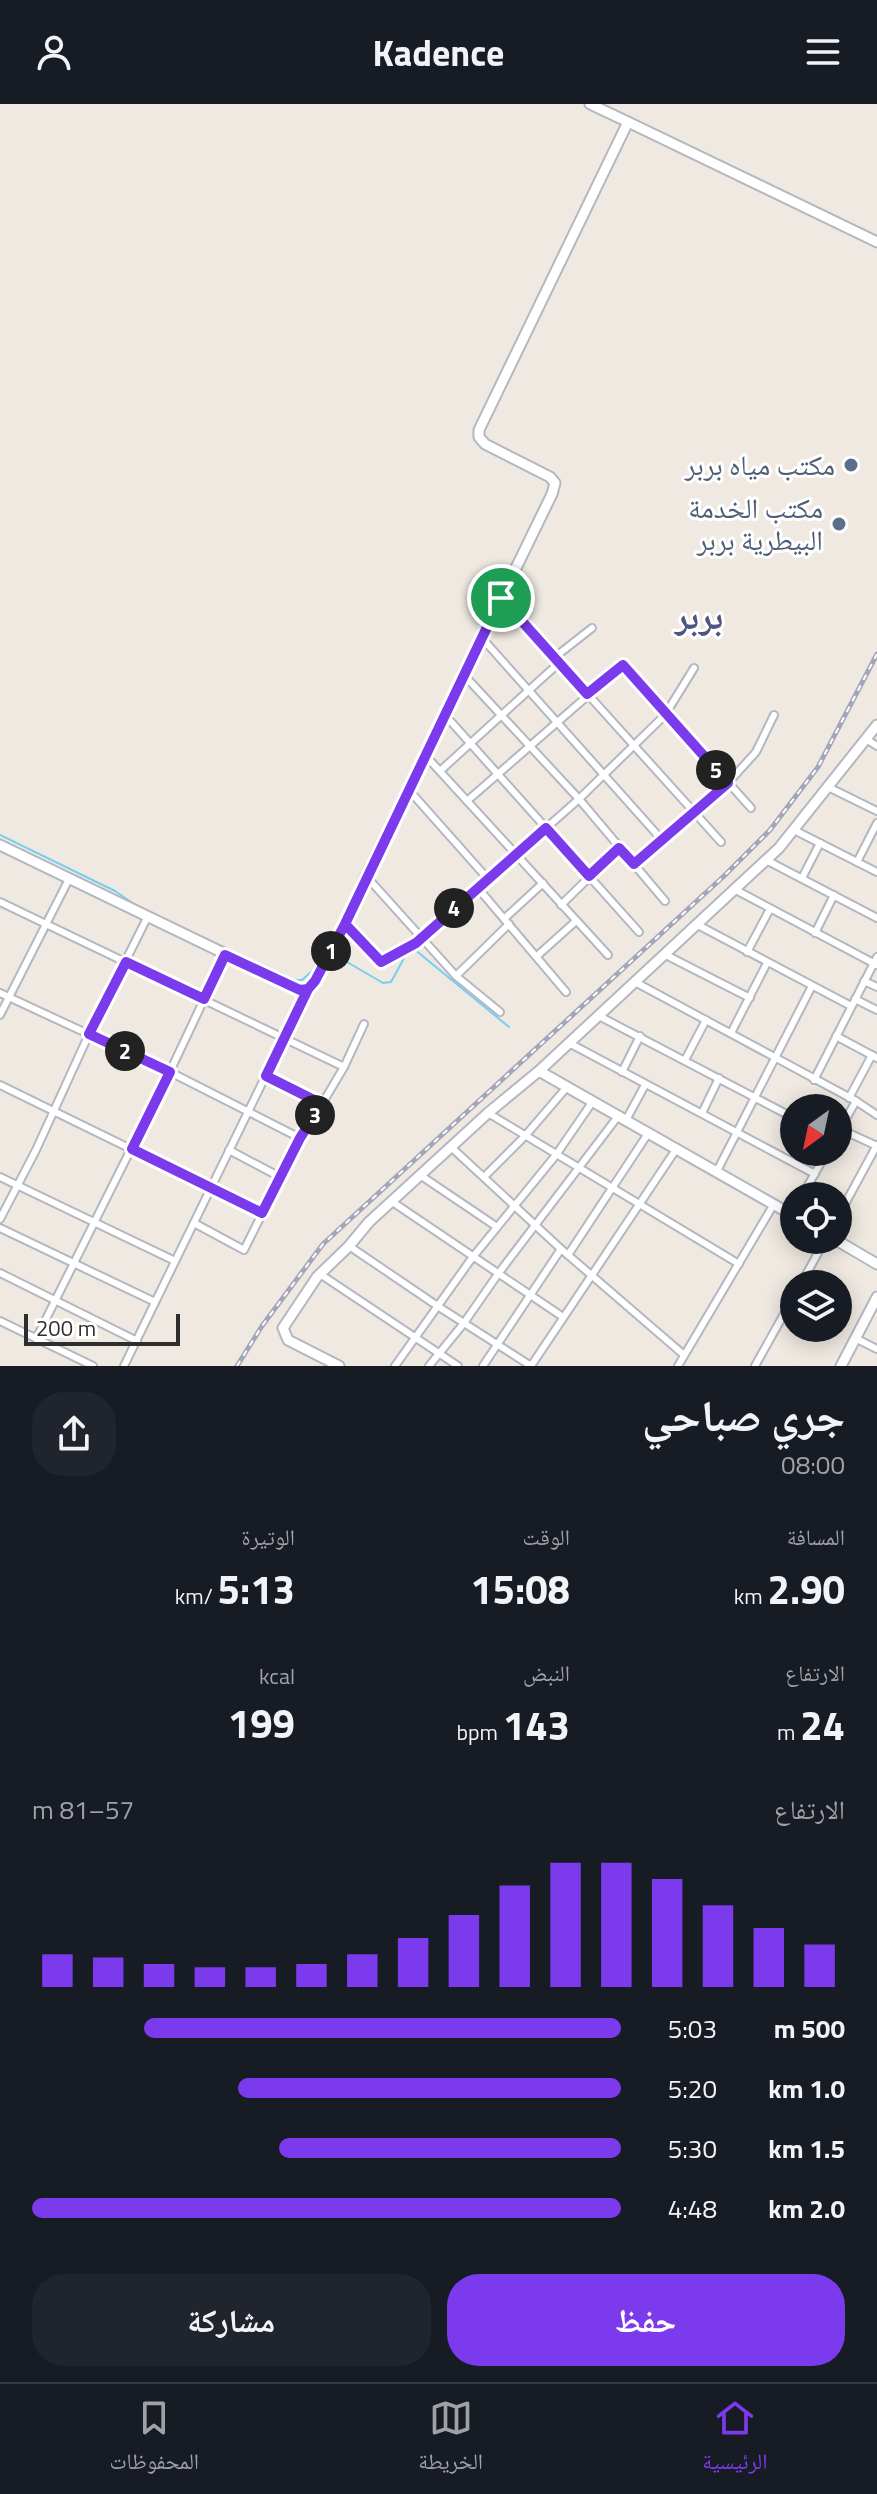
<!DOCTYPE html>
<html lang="ar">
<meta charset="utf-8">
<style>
:root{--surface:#171b24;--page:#20242c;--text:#f1f3f6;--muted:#9ea1a6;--line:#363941;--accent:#7c3aed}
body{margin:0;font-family:"Titillium Web","Noto Naskh Arabic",sans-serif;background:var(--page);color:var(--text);direction:rtl;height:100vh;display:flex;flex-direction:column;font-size:30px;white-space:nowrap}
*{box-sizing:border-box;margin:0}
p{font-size:26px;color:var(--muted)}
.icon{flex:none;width:44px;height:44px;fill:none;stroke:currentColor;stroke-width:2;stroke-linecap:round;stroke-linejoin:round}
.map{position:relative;height:1262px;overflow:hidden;direction:ltr}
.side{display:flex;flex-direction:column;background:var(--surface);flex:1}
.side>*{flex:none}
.needle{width:52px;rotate:213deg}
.tools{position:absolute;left:780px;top:990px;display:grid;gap:16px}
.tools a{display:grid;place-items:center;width:72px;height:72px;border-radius:50%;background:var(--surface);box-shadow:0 4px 20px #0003;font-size:40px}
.scale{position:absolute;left:24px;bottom:20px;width:156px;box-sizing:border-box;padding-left:8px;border:4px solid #2e2e2e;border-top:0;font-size:22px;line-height:28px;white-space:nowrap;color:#2e2e2e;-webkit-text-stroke:6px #fff;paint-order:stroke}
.pin{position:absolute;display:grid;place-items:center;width:68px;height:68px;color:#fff;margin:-34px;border:4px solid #fff;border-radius:50%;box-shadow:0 2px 8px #0007}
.km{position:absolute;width:40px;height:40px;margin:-20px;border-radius:50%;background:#222;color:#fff;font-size:22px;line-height:40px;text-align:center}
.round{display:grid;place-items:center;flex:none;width:84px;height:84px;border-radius:32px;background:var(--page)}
.summary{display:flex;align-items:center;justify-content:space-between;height:136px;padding:0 32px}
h1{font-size:44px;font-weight:700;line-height:60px}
.figures{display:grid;grid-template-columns:repeat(3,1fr);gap:12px;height:136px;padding:8px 32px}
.figures div{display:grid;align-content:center}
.figures b{font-size:40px;font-weight:700}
.figures small{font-size:22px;font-weight:400}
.figures p{font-size:22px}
.chart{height:224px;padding:16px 32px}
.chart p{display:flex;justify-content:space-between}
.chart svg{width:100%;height:144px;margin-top:8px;stroke:var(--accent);stroke-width:6}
.button{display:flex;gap:16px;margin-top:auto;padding:16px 32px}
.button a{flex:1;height:92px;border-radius:32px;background:var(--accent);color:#fff;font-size:32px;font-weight:700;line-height:92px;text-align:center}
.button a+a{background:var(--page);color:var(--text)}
ul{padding:0 32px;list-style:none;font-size:26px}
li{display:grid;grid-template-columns:128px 96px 1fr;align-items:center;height:60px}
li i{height:20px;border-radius:10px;background:var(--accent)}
header{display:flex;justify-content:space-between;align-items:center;height:104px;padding:0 32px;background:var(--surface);font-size:36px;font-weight:700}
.tabs{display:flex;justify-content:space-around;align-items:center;height:112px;border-top:2px solid var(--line);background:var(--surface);font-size:22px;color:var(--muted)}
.tabs a{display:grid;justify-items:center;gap:4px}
.tabs .current{color:var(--accent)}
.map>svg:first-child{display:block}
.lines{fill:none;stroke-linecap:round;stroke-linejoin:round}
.stream{stroke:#75cff0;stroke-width:2}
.street-casing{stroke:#b4b7c1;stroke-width:10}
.secondary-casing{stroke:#b4b7c1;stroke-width:13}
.street{stroke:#fff;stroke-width:6}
.secondary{stroke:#fff;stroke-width:9}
.rail-casing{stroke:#a3a6b8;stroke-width:5}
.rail{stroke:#fff;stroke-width:2;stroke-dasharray:6;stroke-linecap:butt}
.route-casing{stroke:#fff;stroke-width:16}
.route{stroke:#7c3aed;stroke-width:10}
.service-dot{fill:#5c6f8a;stroke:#fff;stroke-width:3}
.labels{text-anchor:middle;stroke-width:6;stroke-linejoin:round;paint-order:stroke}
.service-label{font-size:28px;fill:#4e5e75;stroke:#fff;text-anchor:end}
.district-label{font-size:36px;font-weight:bold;fill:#4d5680;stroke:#fff}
</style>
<header><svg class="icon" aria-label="menu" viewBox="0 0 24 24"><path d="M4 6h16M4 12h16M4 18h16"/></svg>Kadence<svg class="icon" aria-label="person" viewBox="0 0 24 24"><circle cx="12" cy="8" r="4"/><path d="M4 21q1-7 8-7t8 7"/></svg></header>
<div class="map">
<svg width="877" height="1262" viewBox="0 0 877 1262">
<rect width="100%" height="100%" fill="#efe9e1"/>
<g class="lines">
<g class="stream">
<polyline points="0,731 115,787 137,802"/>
<polyline points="193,829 295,876 302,876 312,867 323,847 326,846"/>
<polyline points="335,851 383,879 391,878 409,845 414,845 509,923"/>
</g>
<defs>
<g id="street">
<polyline points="501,494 721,738"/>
<polyline points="482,534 662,736"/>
<polyline points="555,553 592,524"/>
<polyline points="464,571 579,695 665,797"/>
<polyline points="445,611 639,828"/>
<polyline points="866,635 877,642"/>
<polyline points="425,651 608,851"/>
<polyline points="440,667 560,558"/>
<polyline points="828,683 877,707"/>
<polyline points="408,685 487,774"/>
<polyline points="467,697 623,561 751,704"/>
<polyline points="794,726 877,768"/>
<polyline points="766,756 877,814"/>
<polyline points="857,758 877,719"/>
<polyline points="634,760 728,679 756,648 774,611"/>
<polyline points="366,772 456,872 500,908"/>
<polyline points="802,774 820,739"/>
<polyline points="477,783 566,888"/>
<polyline points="734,785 877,861"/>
<polyline points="0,798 344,963"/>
<polyline points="561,801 619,744"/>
<polyline points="505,814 543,779"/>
<polyline points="345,820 381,858 416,839 579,695 665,611 694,564"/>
<polyline points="696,820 851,902"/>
<polyline points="815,829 834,791"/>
<polyline points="747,848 770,805"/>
<polyline points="664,850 750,894"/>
<polyline points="537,852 576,817"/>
<polyline points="456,872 509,820"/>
<polyline points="864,877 877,883"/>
<polyline points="635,878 856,997 877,1011"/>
<polyline points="0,889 170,968 300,1034"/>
<polyline points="855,895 877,906"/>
<polyline points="0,911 69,775"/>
<polyline points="599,912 794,1014"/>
<polyline points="731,929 767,859"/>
<polyline points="836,932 877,954"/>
<polyline points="569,939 815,1070"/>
<polyline points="685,956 706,916"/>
<polyline points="622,968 640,932"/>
<polyline points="814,976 877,853"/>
<polyline points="0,981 262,1109"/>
<polyline points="849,994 872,951"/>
<polyline points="322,1000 344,963 364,920"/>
<polyline points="488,1009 739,1160"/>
<polyline points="702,1009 719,974"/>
<polyline points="626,1016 645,981"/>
<polyline points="840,1025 877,1042"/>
<polyline points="838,1029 856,997"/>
<polyline points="451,1043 561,1145 684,1251"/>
<polyline points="229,1046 280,1073"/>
<polyline points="717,1067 812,882"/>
<polyline points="420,1071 497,1123"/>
<polyline points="0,1073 175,1157"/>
<polyline points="484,1073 525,1032 567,983"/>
<polyline points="802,1092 827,1048"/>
<polyline points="391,1097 563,1213"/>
<polyline points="838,1113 877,1041"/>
<polyline points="0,1115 36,1046 89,930 147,814"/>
<polyline points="194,1119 244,1146 300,1034 322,1000 266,972"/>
<polyline points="0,1124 155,1198"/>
<polyline points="349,1142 439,1203 531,1262"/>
<polyline points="568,1151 649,1028"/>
<polyline points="0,1169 137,1237"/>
<polyline points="320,1170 458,1262"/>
<polyline points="801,1180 825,1136"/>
<polyline points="0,1217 93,1262"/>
<polyline points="855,1234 877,1245"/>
<polyline points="36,1235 174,959 225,851"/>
<polyline points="124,1262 308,885"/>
<polyline points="395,1262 472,1154 556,1051 593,997"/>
<polyline points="429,1262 464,1219 498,1170 619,1011"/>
<polyline points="483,1262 561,1145"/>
<polyline points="531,1262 677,1044"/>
<polyline points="678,1262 774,1100"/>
<polyline points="755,1262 794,1192"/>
</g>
<g id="secondary">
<polyline points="628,18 877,138"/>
<path d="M0,741l300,145 8,-1c25,-31 42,-77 58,-113l186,-382 3,-11 -5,-6 -65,-33 -6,-7v-7l149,-308 -38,-18"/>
<polyline points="539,967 794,1112"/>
<polyline points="836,1136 877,1160"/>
<polyline points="339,1262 288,1236 283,1224 317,1173 349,1142 369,1118 488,1009 539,967 779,744 877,621"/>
<polyline points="841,1262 877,1193"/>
</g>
</defs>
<use href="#street" class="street-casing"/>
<use href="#secondary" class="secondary-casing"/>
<use href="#street" class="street"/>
<use href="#secondary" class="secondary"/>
<defs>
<polyline id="rail" points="237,1262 262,1222 323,1140 724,772 770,726 818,663 877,550"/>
</defs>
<use href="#rail" class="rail-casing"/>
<use href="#rail" class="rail"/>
</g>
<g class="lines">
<defs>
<polyline id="route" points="501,494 345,820 315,877 308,885 300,886 225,851 204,895 126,858 89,930 170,968 132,1045 262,1109 300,1034 322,1000 266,972 308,885 315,877 345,820 381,858 416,839 546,724 589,772 619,744 634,760 728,679 623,561 587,590 501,494"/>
</defs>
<use href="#route" class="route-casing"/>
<use href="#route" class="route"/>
</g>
<g class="service-dot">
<circle cx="851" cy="361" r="8"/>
<circle cx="839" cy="420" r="8"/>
</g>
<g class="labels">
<g class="service-label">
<text x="835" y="371">مكتب مياه بربر</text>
<text x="823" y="414">مكتب الخدمة<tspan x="823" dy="32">البيطرية بربر</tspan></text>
</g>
<g class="district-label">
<text x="699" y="525">بربر</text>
</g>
</g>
</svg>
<div class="tools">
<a><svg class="needle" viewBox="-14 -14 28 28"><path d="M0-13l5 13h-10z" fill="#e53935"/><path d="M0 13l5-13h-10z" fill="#9ea1a6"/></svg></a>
<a><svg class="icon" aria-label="locate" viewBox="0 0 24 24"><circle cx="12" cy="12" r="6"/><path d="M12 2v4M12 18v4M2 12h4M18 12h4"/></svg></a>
<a><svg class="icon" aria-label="layers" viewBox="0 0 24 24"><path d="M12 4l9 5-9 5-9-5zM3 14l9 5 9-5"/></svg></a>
</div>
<div class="scale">200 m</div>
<div class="pin" style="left:501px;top:494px;background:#1e9e55"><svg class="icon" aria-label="arrive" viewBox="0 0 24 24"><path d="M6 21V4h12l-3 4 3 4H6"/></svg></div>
<b class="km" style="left:331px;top:847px">1</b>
<b class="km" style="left:125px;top:947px">2</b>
<b class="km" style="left:315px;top:1011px">3</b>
<b class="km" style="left:454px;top:804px">4</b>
<b class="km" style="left:716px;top:666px">5</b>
</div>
<section class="side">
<div class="summary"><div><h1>جري صباحي</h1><p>08:00</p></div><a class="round"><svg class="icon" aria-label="share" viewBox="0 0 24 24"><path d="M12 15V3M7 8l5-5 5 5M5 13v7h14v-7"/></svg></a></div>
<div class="figures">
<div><p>المسافة</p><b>2.90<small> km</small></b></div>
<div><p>الوقت</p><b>15:08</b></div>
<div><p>الوتيرة</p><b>5:13<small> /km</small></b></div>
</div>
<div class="figures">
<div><p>الارتفاع</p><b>24<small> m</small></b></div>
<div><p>النبض</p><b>143<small> bpm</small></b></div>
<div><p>kcal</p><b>199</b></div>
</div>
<div class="chart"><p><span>الارتفاع</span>57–81 m</p>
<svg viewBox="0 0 160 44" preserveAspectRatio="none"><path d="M5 44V34M15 44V35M25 44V37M35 44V38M45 44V38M55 44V37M65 44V34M75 44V29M85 44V22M95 44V13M105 44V6M115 44V6M125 44V11M135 44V19M145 44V26M155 44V31"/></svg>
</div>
<ul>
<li><b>500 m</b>5:03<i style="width:81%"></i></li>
<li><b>1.0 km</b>5:20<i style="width:65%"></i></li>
<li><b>1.5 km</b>5:30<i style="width:58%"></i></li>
<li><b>2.0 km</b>4:48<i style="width:100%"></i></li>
</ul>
<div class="button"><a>حفظ</a><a>مشاركة</a></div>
</section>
<nav class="tabs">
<a class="current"><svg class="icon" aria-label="home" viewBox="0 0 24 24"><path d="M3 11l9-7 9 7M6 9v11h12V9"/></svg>الرئيسية</a>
<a><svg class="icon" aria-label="map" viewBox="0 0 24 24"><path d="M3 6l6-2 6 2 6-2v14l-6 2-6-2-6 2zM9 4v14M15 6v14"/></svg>الخريطة</a>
<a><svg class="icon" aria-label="saved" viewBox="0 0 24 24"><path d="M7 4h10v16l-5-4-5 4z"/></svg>المحفوظات</a>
</nav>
